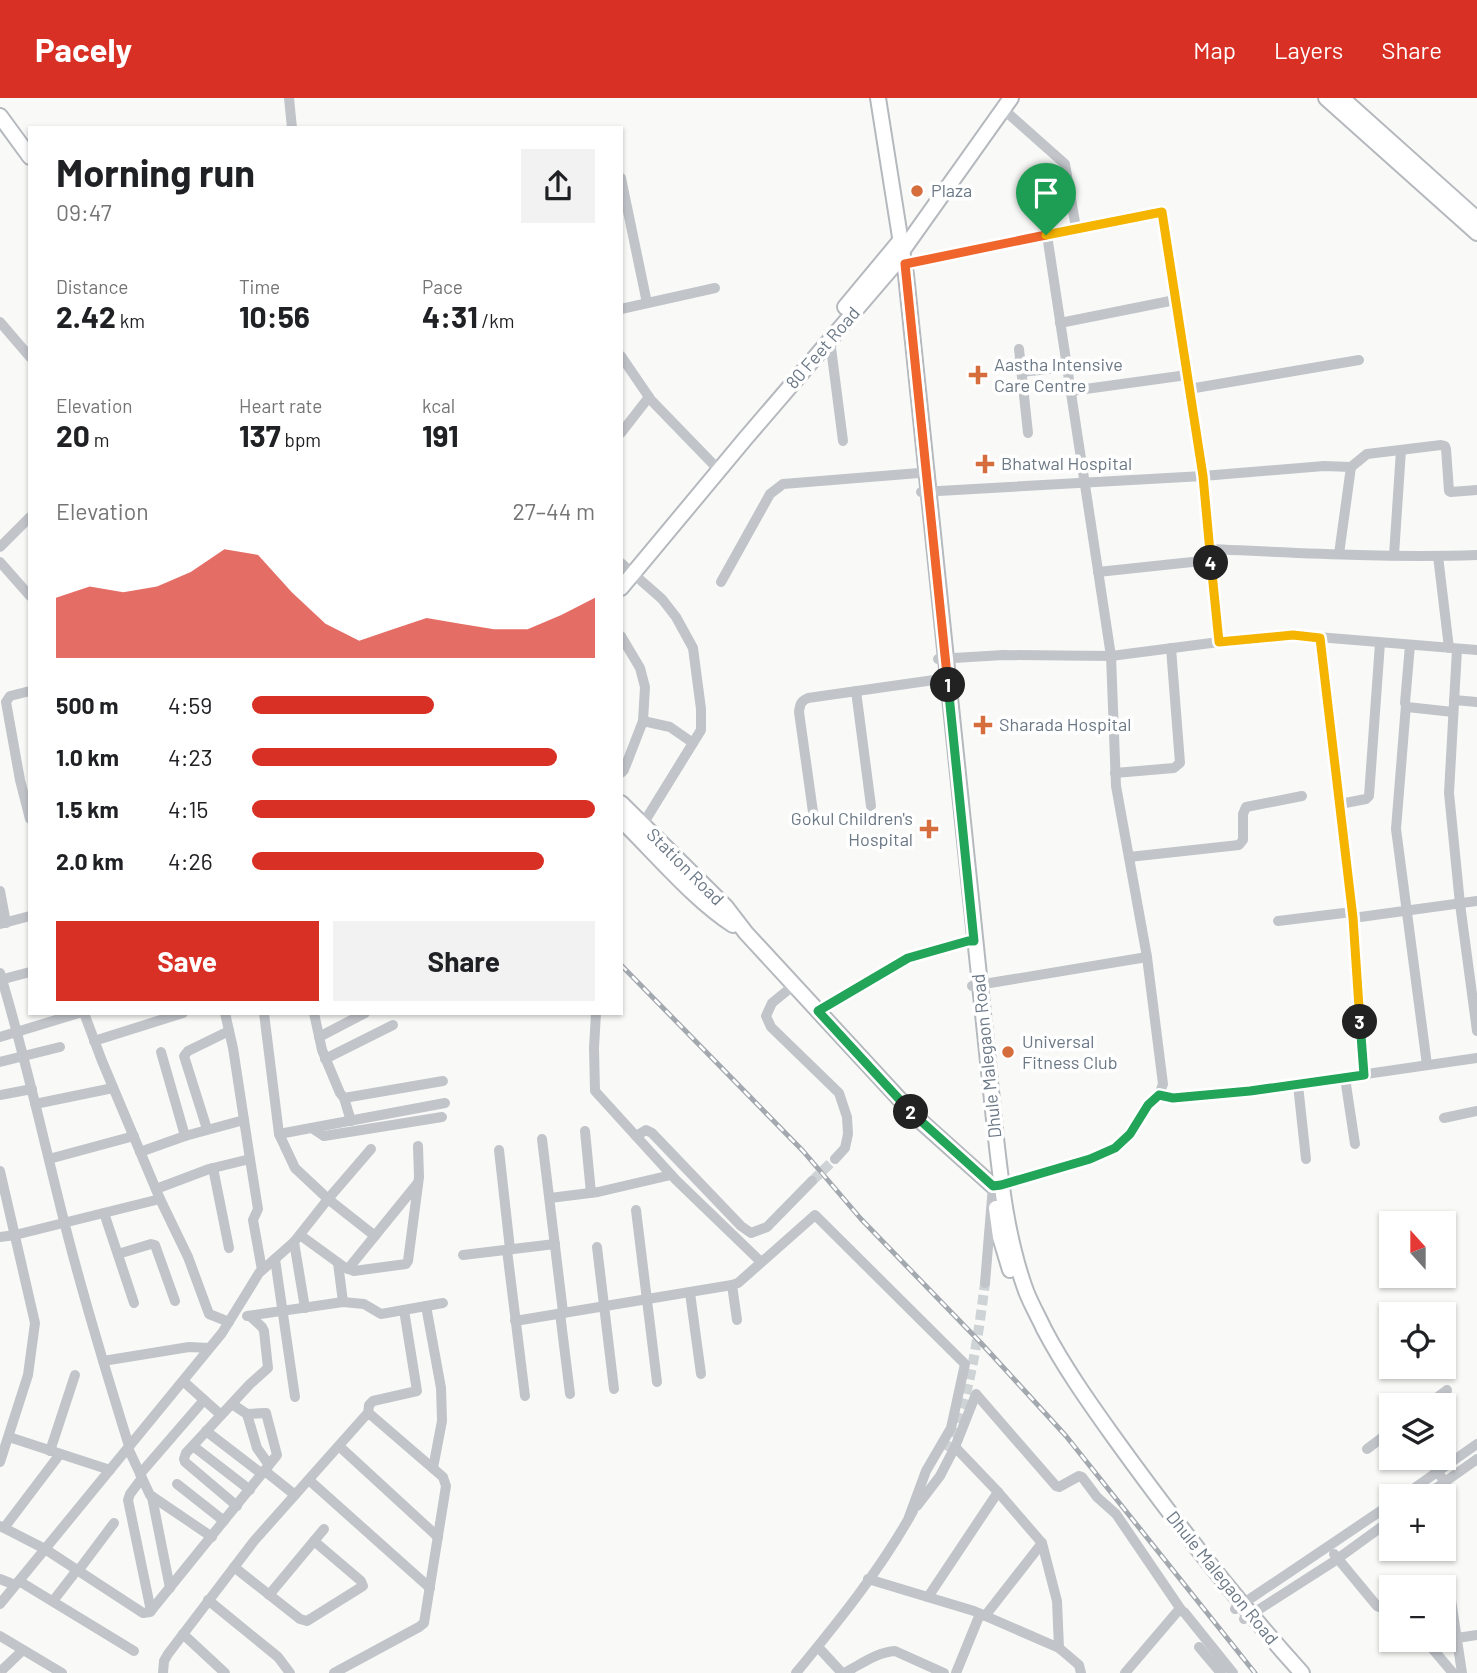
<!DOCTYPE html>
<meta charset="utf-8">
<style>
:root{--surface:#fff;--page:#f2f2f2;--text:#202124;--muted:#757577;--accent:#d93025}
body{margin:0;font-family:Barlow,sans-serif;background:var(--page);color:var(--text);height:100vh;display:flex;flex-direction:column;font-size:26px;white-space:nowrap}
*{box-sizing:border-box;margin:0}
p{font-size:23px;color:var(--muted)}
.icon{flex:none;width:38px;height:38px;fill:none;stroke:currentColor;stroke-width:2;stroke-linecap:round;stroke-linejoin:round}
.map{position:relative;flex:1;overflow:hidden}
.side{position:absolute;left:28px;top:28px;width:595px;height:889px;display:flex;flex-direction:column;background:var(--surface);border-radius:0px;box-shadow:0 2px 5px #0004}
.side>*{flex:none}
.needle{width:46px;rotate:339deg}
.controls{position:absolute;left:1379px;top:1113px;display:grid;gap:14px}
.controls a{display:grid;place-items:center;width:77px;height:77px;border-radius:0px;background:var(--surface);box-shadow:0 2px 5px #0004;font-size:35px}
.pin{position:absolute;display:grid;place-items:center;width:60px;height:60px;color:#fff;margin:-72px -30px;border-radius:50% 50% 50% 0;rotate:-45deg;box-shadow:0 0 7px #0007}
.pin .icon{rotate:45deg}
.km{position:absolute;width:35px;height:35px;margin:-18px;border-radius:50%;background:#222;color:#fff;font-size:19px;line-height:35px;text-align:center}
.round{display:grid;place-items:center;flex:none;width:74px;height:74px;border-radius:0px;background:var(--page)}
.overview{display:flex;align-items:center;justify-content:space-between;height:119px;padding:0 28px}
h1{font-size:38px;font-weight:700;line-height:52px}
.figures{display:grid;grid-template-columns:repeat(3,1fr);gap:10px;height:119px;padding:7px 28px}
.figures div{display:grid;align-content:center}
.figures b{font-size:30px;font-weight:700}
.figures small{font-size:19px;font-weight:400}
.figures p{font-size:19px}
.chart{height:196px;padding:14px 28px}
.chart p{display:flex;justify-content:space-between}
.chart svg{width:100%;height:126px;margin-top:7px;fill:var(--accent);opacity:.7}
.action{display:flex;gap:14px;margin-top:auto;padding:14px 28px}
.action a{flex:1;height:80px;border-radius:0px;background:var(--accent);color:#fff;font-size:28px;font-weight:700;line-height:80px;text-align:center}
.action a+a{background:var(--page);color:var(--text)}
ul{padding:0 28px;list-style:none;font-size:23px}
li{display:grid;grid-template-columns:112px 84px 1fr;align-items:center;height:52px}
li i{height:18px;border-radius:9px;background:var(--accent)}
header{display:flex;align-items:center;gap:42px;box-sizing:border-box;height:98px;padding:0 35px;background:var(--accent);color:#fff}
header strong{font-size:33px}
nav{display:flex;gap:38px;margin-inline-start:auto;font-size:24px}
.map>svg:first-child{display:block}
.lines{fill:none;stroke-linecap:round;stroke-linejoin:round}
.minor-tunnel{stroke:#ced3d6;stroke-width:10;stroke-dasharray:10 5;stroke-linecap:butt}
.major-casing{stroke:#b5b9bd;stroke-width:18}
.minor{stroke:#c1c5c9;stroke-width:10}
.major{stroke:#fff;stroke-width:14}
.rail-casing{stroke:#a3a9af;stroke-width:5}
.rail{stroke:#fff;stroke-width:2.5;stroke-dasharray:8;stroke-linecap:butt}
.split-1-casing{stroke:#fff;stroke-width:14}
.split-2-casing{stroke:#fff;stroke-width:14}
.split-3-casing{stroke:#fff;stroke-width:14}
.split-4-casing{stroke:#fff;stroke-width:14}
.split-5-casing{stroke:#fff;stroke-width:14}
.split-1{stroke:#f0652b;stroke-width:9}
.split-2{stroke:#22a559;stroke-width:9}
.split-3{stroke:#22a559;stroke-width:9}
.split-4{stroke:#f5b400;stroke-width:9}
.split-5{stroke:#f5b400;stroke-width:9}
.poi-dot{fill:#d56d3d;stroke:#fff;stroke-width:2.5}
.labels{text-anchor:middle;stroke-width:7;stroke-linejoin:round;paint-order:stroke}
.poi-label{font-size:18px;fill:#6b7886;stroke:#fff;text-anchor:start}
.street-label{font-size:18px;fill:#6b7886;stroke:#fff}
</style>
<header>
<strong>Pacely</strong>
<nav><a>Map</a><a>Layers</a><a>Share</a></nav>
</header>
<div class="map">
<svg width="1477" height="1575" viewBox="0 0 1477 1575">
<rect width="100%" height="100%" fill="#f9faf8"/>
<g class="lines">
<g class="minor-tunnel">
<polyline points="812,1083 835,1061"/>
<path d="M945,1352c25,-49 33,-113 40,-167"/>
</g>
<defs>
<g id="major">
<path d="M878,0l28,177 89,854c6,55 12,110 31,162 5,13 12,25 18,38 20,38 44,72 69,107 59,82 121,162 189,237"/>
<polyline points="1326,0 1477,135"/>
<polyline points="1342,0 1477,121"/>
<polyline points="0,18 30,59"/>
<polyline points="845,209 899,144"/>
<polyline points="621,490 745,341 896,165 903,152 1011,0"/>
<polyline points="621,705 726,809 746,835 916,1019 993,1088"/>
<path d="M621,722c34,33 73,80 112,105"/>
<polyline points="996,1110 1000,1139 1010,1172"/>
</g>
</defs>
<use href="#major" class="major-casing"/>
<g class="minor">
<polyline points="289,0 292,30"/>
<polyline points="621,80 647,205"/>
<polyline points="905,166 1047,137"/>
<polyline points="621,211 715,190"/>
<polyline points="0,224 30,259"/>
<polyline points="1060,225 1175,202"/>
<polyline points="830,242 843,343"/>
<polyline points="1019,251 1028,335"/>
<polyline points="621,258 651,302 713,366"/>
<polyline points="1021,274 1067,269"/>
<polyline points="1189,291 1359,262"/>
<polyline points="1071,293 1187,277"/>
<polyline points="621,335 649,299"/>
<polyline points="921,394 1203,378 1324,368 1351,369 1367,356 1441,347 1445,348 1446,351 1449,393 1451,394 1477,392"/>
<polyline points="0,449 30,419"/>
<path d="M1210,451c89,4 178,9 267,6"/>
<polyline points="1339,456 1351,369"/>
<polyline points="1394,457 1401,352"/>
<polyline points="1438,458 1449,550"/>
<polyline points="0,464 30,498"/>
<polyline points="621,465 662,501 676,519 693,550 701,611 701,632 643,726"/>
<polyline points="1098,474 1211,462"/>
<polyline points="721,484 770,396 783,386 919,375"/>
<polyline points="621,538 640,570 645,589 643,623 624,672 621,675"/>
<polyline points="1320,540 1353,820 1477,803"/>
<polyline points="1219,544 1293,537 1477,552"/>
<polyline points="1410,547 1405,605 1407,609 1453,614"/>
<polyline points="1457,551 1449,695 1460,806 1477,933"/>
<polyline points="938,561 1003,557 1111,558 1219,544 1203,378 1162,114 1076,130"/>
<polyline points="30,593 10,598 6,604 20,682 30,721"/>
<polyline points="856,593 871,708"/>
<polyline points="1454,602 1477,604"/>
<polyline points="1406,607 1396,731 1427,967"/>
<polyline points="643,623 670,629 693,645"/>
<polyline points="1115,675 1174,670 1180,665 1171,550"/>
<polyline points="1340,706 1366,701 1369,698 1380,545"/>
<path d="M814,721l-15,-107c1,-8 2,-11 9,-14l140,-20"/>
<polyline points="1129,759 1239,747 1243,742 1243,716 1246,709 1302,698"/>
<polyline points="0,793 6,825"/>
<polyline points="1353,820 1364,977"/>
<polyline points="1278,823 1352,814"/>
<polyline points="0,826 30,818"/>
<path d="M0,875c25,82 43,165 64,248 19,76 42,151 65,225"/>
<polyline points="0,882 30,874"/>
<polyline points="794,887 772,905 766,918 771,929 839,995 847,1019 848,1036 845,1050 835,1061"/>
<polyline points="972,888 1147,859"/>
<polyline points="818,913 908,860 968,843 974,843"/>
<polyline points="84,915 102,963 160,1101 188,1159 209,1216 229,1224"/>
<polyline points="225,915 233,950 250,1061 258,1111 253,1122 262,1172"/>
<polyline points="264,915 279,1036 295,1070 328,1101 375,1138"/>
<polyline points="314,915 322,952 340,995 344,1000 351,1023"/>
<polyline points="596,915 594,950 595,993 676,1082 761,1164"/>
<polyline points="0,939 79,915"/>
<polyline points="319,939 365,915"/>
<polyline points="94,943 183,915"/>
<polyline points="161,954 185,1038"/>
<polyline points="325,961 393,927"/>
<polyline points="0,964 60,949"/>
<polyline points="1345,980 1355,1046"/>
<polyline points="1298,987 1306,1061"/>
<polyline points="0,997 32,991"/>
<polyline points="1159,997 1173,1000 1249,993 1477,960"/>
<polyline points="344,1000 443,983"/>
<polyline points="35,1006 113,990"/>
<polyline points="1444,1020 1477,1013"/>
<polyline points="312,1030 324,1038 442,1019"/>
<polyline points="207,1031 184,958 188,953 229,933"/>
<polyline points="585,1033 591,1095"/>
<polyline points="279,1036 445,1005"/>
<polyline points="636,1038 646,1032 652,1035 741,1128 751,1135 767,1129 812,1083"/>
<polyline points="542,1041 563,1214"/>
<polyline points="499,1052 510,1151"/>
<polyline points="140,1054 185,1038 244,1022"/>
<polyline points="49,1061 134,1038"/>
<polyline points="213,1070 229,1150"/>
<polyline points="0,1073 35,1225 28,1277 0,1364"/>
<polyline points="1001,1087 1090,1061 1115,1050 1130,1036 1148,1007 1159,997 1163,986 1147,859 1116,688 1111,558 1047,137 1076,130 1065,66 1003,11"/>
<polyline points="156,1091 209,1071 250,1061"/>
<polyline points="550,1100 598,1094 671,1077"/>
<polyline points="636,1112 657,1284"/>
<polyline points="104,1115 134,1205"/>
<polyline points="300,1137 344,1169 354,1173 406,1166 408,1163 419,1079 418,1048"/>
<polyline points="0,1139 15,1137 160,1101"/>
<polyline points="294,1144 305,1210"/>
<polyline points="597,1149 614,1291"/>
<polyline points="507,1152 525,1298"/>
<polyline points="118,1156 151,1146 155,1147 175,1203"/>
<polyline points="463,1157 555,1146"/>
<polyline points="275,1161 295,1299"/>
<polyline points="338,1165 343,1204"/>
<polyline points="348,1171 417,1086"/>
<polyline points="985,1185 993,1088"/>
<polyline points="732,1187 737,1222"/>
<polyline points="690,1195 701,1276"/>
<polyline points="426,1208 441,1290 442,1323 433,1370"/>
<polyline points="560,1215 570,1296"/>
<polyline points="247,1218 343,1204 364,1206 381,1216 443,1205"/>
<polyline points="515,1223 732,1187 738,1185 815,1117 965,1266 951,1330 926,1373 909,1419"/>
<polyline points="103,1263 189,1249 209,1250"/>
<polyline points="183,1283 221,1317"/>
<polyline points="1427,1307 1447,1292"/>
<polyline points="247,1316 257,1350 269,1367"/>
<polyline points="368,1317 369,1307 373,1303 417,1293 404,1212"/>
<polyline points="206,1333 262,1376"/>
<polyline points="9,1339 110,1372"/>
<polyline points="193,1348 250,1392"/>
<polyline points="339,1348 438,1439"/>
<polyline points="955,1349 998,1394 1042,1445 1057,1503 1059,1550 1079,1567 1081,1575"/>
<polyline points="128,1350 150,1397 212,1439"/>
<polyline points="1367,1351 1391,1333"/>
<polyline points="50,1353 75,1277"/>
<polyline points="1427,1360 1442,1380"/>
<polyline points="265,1373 295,1397"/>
<polyline points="140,1376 204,1302"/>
<polyline points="142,1380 130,1396 128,1402 151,1513"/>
<polyline points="309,1382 430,1490"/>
<polyline points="177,1386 224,1423"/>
<polyline points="1403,1398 1477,1346"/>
<polyline points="1425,1398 1477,1361"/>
<polyline points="152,1399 170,1490"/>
<polyline points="237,1408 185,1364 184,1361 186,1355 250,1286 268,1270 264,1233 262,1229 250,1218"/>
<polyline points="917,1408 940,1378 955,1349 976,1296 1056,1388 1059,1389 1079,1378 1082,1379 1097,1399 1116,1416 1182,1513"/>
<polyline points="0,1428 45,1451 143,1515 150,1514 277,1357 266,1315 247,1316 232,1306"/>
<polyline points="4,1430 60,1356"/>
<polyline points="1334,1456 1377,1508 1382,1510 1391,1510"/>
<polyline points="234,1469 300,1521 307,1523 363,1488 361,1483 314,1443"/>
<polyline points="78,1473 114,1425"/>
<polyline points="0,1481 15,1487"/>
<polyline points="868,1481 974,1513 1059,1550"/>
<polyline points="19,1483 134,1553"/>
<polyline points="1444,1496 1451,1502 1462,1575"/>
<polyline points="269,1497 324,1431"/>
<polyline points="928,1499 998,1394"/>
<polyline points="208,1502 278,1559 290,1575"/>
<polyline points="53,1503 77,1472"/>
<polyline points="0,1506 222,1235 259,1175 294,1144 328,1101 371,1051"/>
<polyline points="1235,1511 1391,1406"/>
<polyline points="985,1518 1042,1445"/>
<polyline points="1244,1521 1333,1464 1391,1422"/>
<polyline points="183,1536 225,1575"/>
<polyline points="0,1538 62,1575"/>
<polyline points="1457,1540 1477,1537"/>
<polyline points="1425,1542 1453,1575"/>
<polyline points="818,1549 842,1575"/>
<polyline points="1199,1549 1221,1575"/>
<polyline points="0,1574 23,1552"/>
<polyline points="163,1575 164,1563 168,1556 254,1443 366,1317 371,1317 443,1379 446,1388 424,1525 419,1529 334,1575"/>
<path d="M796,1575c42,-51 85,-104 117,-162"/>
<path d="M844,1575c16,-8 33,-21 51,-22l49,22"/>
<polyline points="956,1575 980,1516"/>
<polyline points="1125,1575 1177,1514 1180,1513 1184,1514 1233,1575"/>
</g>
<use href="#major" class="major"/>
<defs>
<polyline id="rail" points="621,867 803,1053 861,1121 981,1245 1066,1338 1255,1575"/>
</defs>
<use href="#rail" class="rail-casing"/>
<use href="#rail" class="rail"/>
</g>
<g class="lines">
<defs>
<polyline id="split-1" points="948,587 905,166 1046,137"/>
<polyline id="split-2" points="911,1014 818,913 908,860 968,843 974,843 948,587"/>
<polyline id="split-3" points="911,1014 993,1088 1001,1087 1090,1061 1115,1050 1130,1036 1148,1007 1159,997 1173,1000 1250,993 1364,977 1360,924"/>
<polyline id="split-4" points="1211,465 1219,544 1293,537 1320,540 1353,820 1360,924"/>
<polyline id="split-5" points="1046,137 1162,114 1203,378 1211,465"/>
</defs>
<use href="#split-1" class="split-1-casing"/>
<use href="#split-2" class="split-2-casing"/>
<use href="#split-3" class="split-3-casing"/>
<use href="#split-4" class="split-4-casing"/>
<use href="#split-5" class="split-5-casing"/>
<use href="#split-1" class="split-1"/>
<use href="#split-2" class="split-2"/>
<use href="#split-3" class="split-3"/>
<use href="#split-4" class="split-4"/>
<use href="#split-5" class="split-5"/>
</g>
<g class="poi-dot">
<circle cx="917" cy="93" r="7"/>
<path d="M974.5 266.5h7v7h7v7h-7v7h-7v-7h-7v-7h7z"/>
<path d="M981.5 355.5h7v7h7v7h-7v7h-7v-7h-7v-7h7z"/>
<path d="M979.5 616.5h7v7h7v7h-7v7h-7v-7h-7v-7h7z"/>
<path d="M925.5 720.5h7v7h7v7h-7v7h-7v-7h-7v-7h7z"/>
<circle cx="1008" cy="954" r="7"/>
</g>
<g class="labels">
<g class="poi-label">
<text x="931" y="99">Plaza</text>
<text x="994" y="273">Aastha Intensive<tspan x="994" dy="21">Care Centre</tspan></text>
<text x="1001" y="372">Bhatwal Hospital</text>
<text x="999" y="633">Sharada Hospital</text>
<text x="913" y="727" text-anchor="end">Gokul Children's<tspan x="913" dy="21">Hospital</tspan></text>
<text x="1022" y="950">Universal<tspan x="1022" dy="21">Fitness Club</tspan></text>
</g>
<g class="street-label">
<text transform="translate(823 250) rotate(-49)" y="6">80 Feet Road</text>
<text transform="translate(685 769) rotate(45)" y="6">Station Road</text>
<text transform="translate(987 958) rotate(-96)" y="6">Dhule Malegaon Road</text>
<text transform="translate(1222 1480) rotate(51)" y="6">Dhule Malegaon Road</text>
</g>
</g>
</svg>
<div class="controls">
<a><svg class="needle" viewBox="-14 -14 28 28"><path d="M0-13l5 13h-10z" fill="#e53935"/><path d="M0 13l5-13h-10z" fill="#757577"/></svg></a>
<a><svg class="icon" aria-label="locate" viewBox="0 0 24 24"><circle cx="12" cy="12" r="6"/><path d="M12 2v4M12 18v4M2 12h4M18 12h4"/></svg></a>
<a><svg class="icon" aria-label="layers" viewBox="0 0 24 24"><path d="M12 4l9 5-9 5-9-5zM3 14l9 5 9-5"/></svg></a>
<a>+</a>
<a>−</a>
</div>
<div class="pin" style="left:1046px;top:137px;background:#1e9e55"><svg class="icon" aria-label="arrive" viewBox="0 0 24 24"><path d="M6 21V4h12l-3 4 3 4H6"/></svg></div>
<b class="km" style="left:948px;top:587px">1</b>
<b class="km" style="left:911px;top:1014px">2</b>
<b class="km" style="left:1360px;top:924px">3</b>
<b class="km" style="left:1211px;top:465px">4</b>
<section class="side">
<div class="overview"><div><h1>Morning run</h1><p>09:47</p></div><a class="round"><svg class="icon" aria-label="share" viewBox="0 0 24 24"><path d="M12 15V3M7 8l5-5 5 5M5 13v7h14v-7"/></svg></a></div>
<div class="figures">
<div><p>Distance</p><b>2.42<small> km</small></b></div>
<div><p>Time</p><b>10:56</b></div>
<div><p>Pace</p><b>4:31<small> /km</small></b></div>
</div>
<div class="figures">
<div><p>Elevation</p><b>20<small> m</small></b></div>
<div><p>Heart rate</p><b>137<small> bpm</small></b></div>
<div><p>kcal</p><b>191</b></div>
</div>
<div class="chart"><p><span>Elevation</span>27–44 m</p>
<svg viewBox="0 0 160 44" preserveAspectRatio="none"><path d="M0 44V23L10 19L20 21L30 19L40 14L50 6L60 8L70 21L80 32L90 38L100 34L110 30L120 32L130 34L140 34L150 29L160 23V44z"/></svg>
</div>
<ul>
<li><b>500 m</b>4:59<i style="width:53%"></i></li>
<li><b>1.0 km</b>4:23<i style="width:89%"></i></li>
<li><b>1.5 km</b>4:15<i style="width:100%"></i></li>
<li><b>2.0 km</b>4:26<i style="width:85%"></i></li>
</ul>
<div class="action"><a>Save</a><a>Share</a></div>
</section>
</div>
